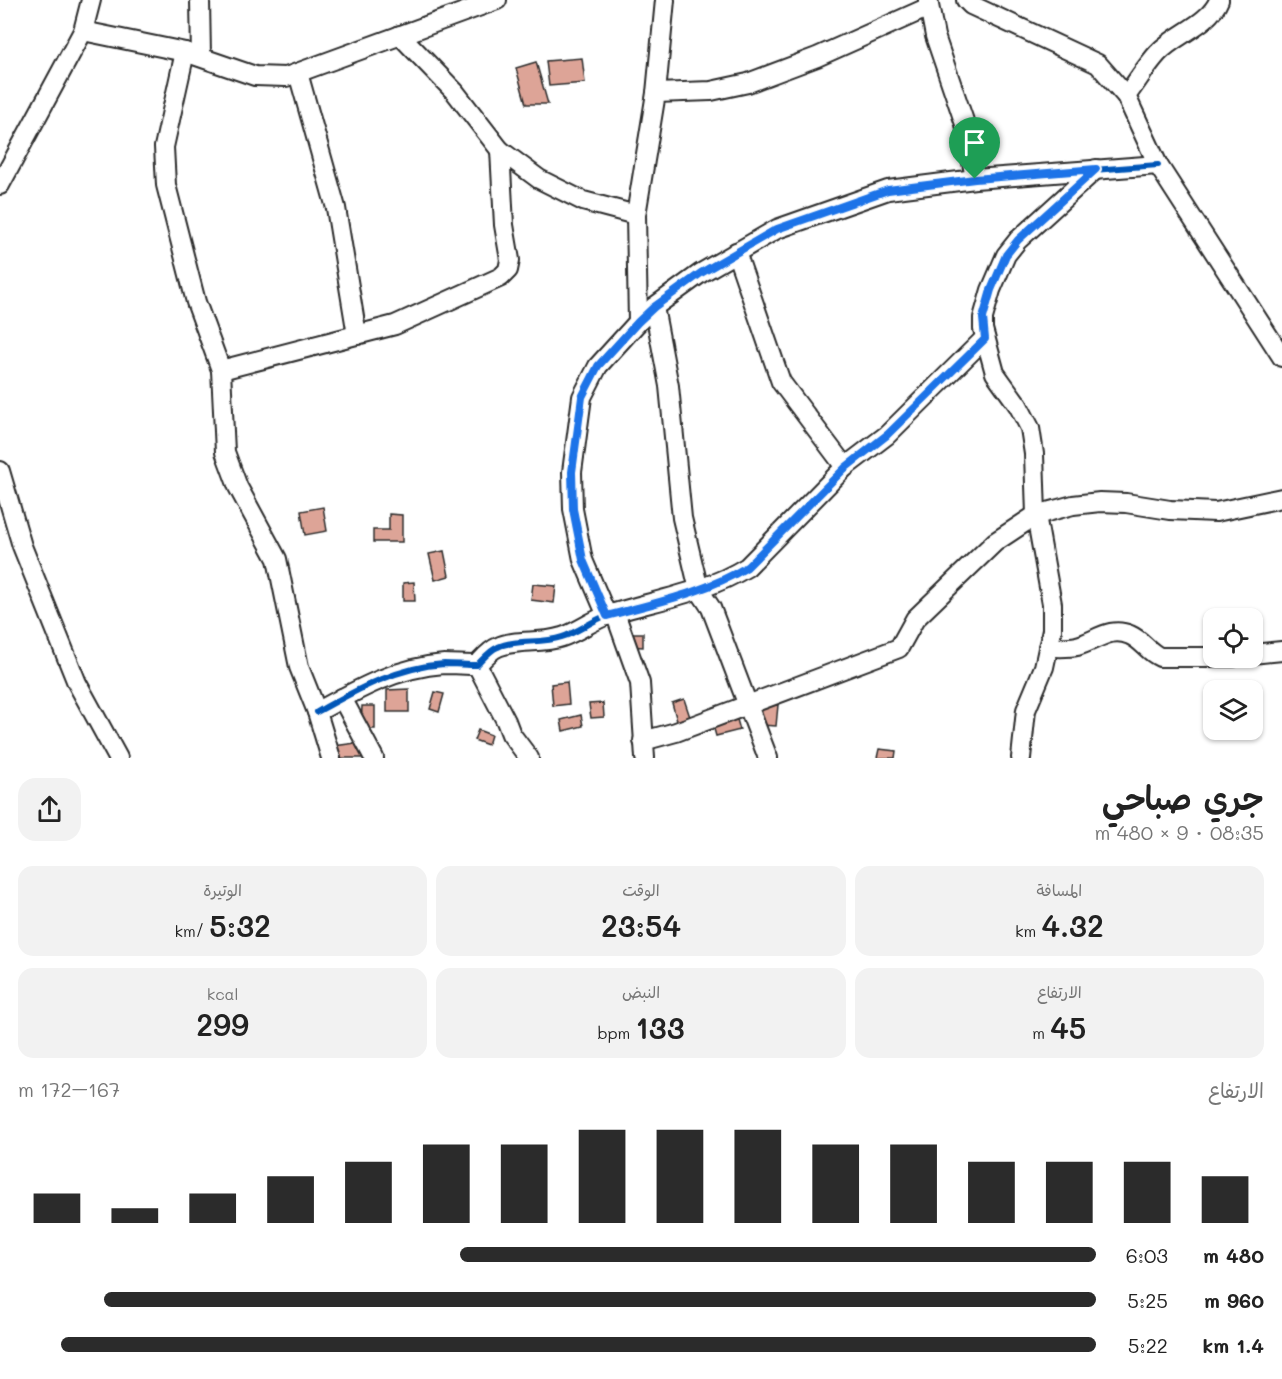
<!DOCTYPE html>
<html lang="ar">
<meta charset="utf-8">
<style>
:root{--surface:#fff;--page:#f2f2f2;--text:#222;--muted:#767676;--accent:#2b2b2b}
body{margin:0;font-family:Mali,"Playpen Sans Arabic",sans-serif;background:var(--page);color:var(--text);direction:rtl;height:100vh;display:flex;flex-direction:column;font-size:22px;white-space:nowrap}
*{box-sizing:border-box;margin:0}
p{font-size:20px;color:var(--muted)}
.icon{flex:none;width:33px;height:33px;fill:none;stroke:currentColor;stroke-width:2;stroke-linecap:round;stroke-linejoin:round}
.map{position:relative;height:758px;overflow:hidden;direction:ltr}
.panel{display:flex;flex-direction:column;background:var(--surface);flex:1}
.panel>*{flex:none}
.buttons{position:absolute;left:1203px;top:608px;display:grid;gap:12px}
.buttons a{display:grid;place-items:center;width:60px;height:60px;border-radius:12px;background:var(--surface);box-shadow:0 2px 4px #0004;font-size:30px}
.pin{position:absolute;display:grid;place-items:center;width:51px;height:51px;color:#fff;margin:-62px -26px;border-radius:50% 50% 50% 0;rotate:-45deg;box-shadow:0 0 6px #0007}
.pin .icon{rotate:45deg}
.round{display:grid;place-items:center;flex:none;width:63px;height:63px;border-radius:18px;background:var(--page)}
.overview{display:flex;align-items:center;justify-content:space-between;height:102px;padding:0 18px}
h1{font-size:33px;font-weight:600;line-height:45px}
.figures{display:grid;grid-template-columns:repeat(3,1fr);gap:9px;height:102px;padding:6px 18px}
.figures div{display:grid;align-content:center;border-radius:15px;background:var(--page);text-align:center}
.figures b{font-size:30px;font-weight:600}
.figures small{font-size:16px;font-weight:400}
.figures p{font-size:16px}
.chart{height:168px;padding:12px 18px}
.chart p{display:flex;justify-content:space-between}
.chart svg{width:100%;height:108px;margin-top:6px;stroke:var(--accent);stroke-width:6}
ul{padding:0 18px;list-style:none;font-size:20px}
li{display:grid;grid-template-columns:96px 72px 1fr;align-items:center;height:45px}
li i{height:15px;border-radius:8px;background:var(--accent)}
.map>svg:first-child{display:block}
.building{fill:#dda497;stroke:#2b2b2b;stroke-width:1.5}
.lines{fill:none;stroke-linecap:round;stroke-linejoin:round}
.minor-casing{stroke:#2b2b2b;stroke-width:22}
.minor{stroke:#fff;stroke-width:18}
.cycleway-casing{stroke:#fff;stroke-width:10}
.cycleway{stroke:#0057b8;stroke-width:6}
.route-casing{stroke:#fff;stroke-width:12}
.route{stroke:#1a73e8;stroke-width:8}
</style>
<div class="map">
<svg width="1282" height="758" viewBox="0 0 1282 758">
<rect width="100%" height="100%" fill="#fff"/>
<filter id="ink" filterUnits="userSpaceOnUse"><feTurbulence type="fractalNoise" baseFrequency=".0167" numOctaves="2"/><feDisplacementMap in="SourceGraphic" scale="12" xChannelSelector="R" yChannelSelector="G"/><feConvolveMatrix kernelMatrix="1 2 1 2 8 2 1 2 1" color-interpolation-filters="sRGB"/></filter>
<g filter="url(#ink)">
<g class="building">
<polygon points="582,58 585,83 549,86 546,61"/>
<polygon points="536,62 548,104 526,104 516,68"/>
<polygon points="323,507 327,531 305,535 301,511"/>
<polygon points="389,514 402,515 402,542 373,542 373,530 389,530"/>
<polygon points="444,551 449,576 435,580 429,554"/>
<polygon points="414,582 415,601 403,601 403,583"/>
<polygon points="533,584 556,586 554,603 531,600"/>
<polygon points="628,633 643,633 643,647 628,646"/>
<polygon points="567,682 569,704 553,706 551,684"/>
<polygon points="409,689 409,712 387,712 387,690"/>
<polygon points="435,692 444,694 439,712 430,709"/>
<polygon points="684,699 690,717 677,721 672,703"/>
<polygon points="603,703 604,717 591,718 589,704"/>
<polygon points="762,704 778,705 776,726 761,725"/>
<polygon points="362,706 375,706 375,729 361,729"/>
<polygon points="581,715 583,726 563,731 561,720"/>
<polygon points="736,716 740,730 716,736 712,722"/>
<polygon points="478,730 491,735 488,745 474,740"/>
<polygon points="363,742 365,758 335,758 334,746"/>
<polygon points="879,749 896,751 895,758 877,758"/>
</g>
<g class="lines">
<defs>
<g id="minor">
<polyline points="200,0 201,56"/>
<polyline points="928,0 935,36 965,124 975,179"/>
<polyline points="966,0 971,5 1098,64 1126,96 1158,165 1282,357"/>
<polyline points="83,31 185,52 255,76 286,77 497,0"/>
<polyline points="400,35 455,92 500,150 539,179 583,201 636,215"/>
<polyline points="185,52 164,147 166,185 196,302 221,370 225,452 238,487 277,559 299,667 317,712 331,758"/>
<polyline points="298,73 336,208 357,335"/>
<polyline points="656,93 711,91 748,83 817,57 929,7"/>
<path d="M1126,96c11,-14 20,-30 32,-43 17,-19 51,-28 61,-53"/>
<polyline points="0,185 83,31 91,0"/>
<polyline points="736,252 781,382 845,467"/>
<polyline points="654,307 669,386 682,518 699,590 711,608 768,758"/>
<polyline points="638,322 636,215 656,93 665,0"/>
<polyline points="221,370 395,325 501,277 508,270 510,260 504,225 500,150"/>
<polyline points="0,471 22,546 77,683 118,758"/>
<polyline points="615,613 640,683 645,758"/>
<polyline points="607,616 583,560 573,509 572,472 582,397 598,366 638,322 654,307 701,273 777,229 888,190 975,179 1158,165"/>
<path d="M1048,647c9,0 20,1 29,-1 19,-5 33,-20 53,-11 12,5 18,17 30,22h73"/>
<polyline points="1252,654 1282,651"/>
<polyline points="477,665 506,721 511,734 529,758"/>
<polyline points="342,698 374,758"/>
<path d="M317,712c39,-22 80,-45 127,-48 11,0 22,1 33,1 6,-6 13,-15 21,-18 16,-8 44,-3 64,-10 16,-5 29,-16 46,-22 47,-15 97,-22 139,-48l98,-100 42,-32 98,-97"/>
<polyline points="643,741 676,732 899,648 915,619 995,542 1036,515 1073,505 1100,502 1126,503 1170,510 1216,512 1282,498"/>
<polyline points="1021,758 1026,710 1044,667 1052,630 1052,604 1036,515 1034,454 1030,428 1018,405 995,373 983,329 983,318 991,290 1006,255 1018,240 1096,169"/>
</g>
</defs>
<use href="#minor" class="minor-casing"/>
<use href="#minor" class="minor"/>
<defs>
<g id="cycleway">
<polyline points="607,616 583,560 573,509 572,472 582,397 598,366 638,322 654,307 701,273 777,229 888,190 975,179 1158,165"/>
<path d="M317,712c39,-22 80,-45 127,-48 11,0 22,1 33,1 6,-6 13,-15 21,-18 16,-8 44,-3 64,-10 16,-5 29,-16 46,-22 47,-15 97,-22 139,-48l98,-100 42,-32 98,-97"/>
</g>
</defs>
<use href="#cycleway" class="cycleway-casing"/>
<use href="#cycleway" class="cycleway"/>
</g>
</g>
<g class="lines" filter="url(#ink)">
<defs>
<path id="route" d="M1096,169l-78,71 -12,15 -15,35 -8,28 2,21 -98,96 -42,33 -98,99c-42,26 -93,36 -140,49l-24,-56 -10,-51 -1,-37 10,-75 16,-31 40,-44 16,-15 47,-34 76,-44 111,-39 87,-11z"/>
</defs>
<use href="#route" class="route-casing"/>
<use href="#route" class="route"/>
</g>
</svg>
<div class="buttons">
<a><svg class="icon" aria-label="locate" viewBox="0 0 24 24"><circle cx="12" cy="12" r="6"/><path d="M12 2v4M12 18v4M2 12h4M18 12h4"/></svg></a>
<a><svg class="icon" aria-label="layers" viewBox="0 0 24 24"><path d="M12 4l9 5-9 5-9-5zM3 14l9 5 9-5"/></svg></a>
</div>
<div class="pin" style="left:975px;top:179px;background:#1e9e55"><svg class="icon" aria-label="arrive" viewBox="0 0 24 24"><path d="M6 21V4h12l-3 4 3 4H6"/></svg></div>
</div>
<section class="panel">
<div class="overview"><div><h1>جري صباحي</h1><p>08:35 · 9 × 480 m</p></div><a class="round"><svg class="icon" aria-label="share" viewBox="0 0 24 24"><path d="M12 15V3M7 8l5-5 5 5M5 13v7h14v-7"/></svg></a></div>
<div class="figures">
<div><p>المسافة</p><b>4.32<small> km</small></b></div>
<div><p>الوقت</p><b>23:54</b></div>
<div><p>الوتيرة</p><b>5:32<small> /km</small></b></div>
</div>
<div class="figures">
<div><p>الارتفاع</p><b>45<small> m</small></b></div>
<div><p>النبض</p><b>133<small> bpm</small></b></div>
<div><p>kcal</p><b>299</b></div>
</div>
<div class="chart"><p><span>الارتفاع</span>167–172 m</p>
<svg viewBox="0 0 160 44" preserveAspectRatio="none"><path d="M5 44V32M15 44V38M25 44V32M35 44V25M45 44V19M55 44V12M65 44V12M75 44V6M85 44V6M95 44V6M105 44V12M115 44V12M125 44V19M135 44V19M145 44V19M155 44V25"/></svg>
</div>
<ul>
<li><b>480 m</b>6:03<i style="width:59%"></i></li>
<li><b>960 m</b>5:25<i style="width:92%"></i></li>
<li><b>1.4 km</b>5:22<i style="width:96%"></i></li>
</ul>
</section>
